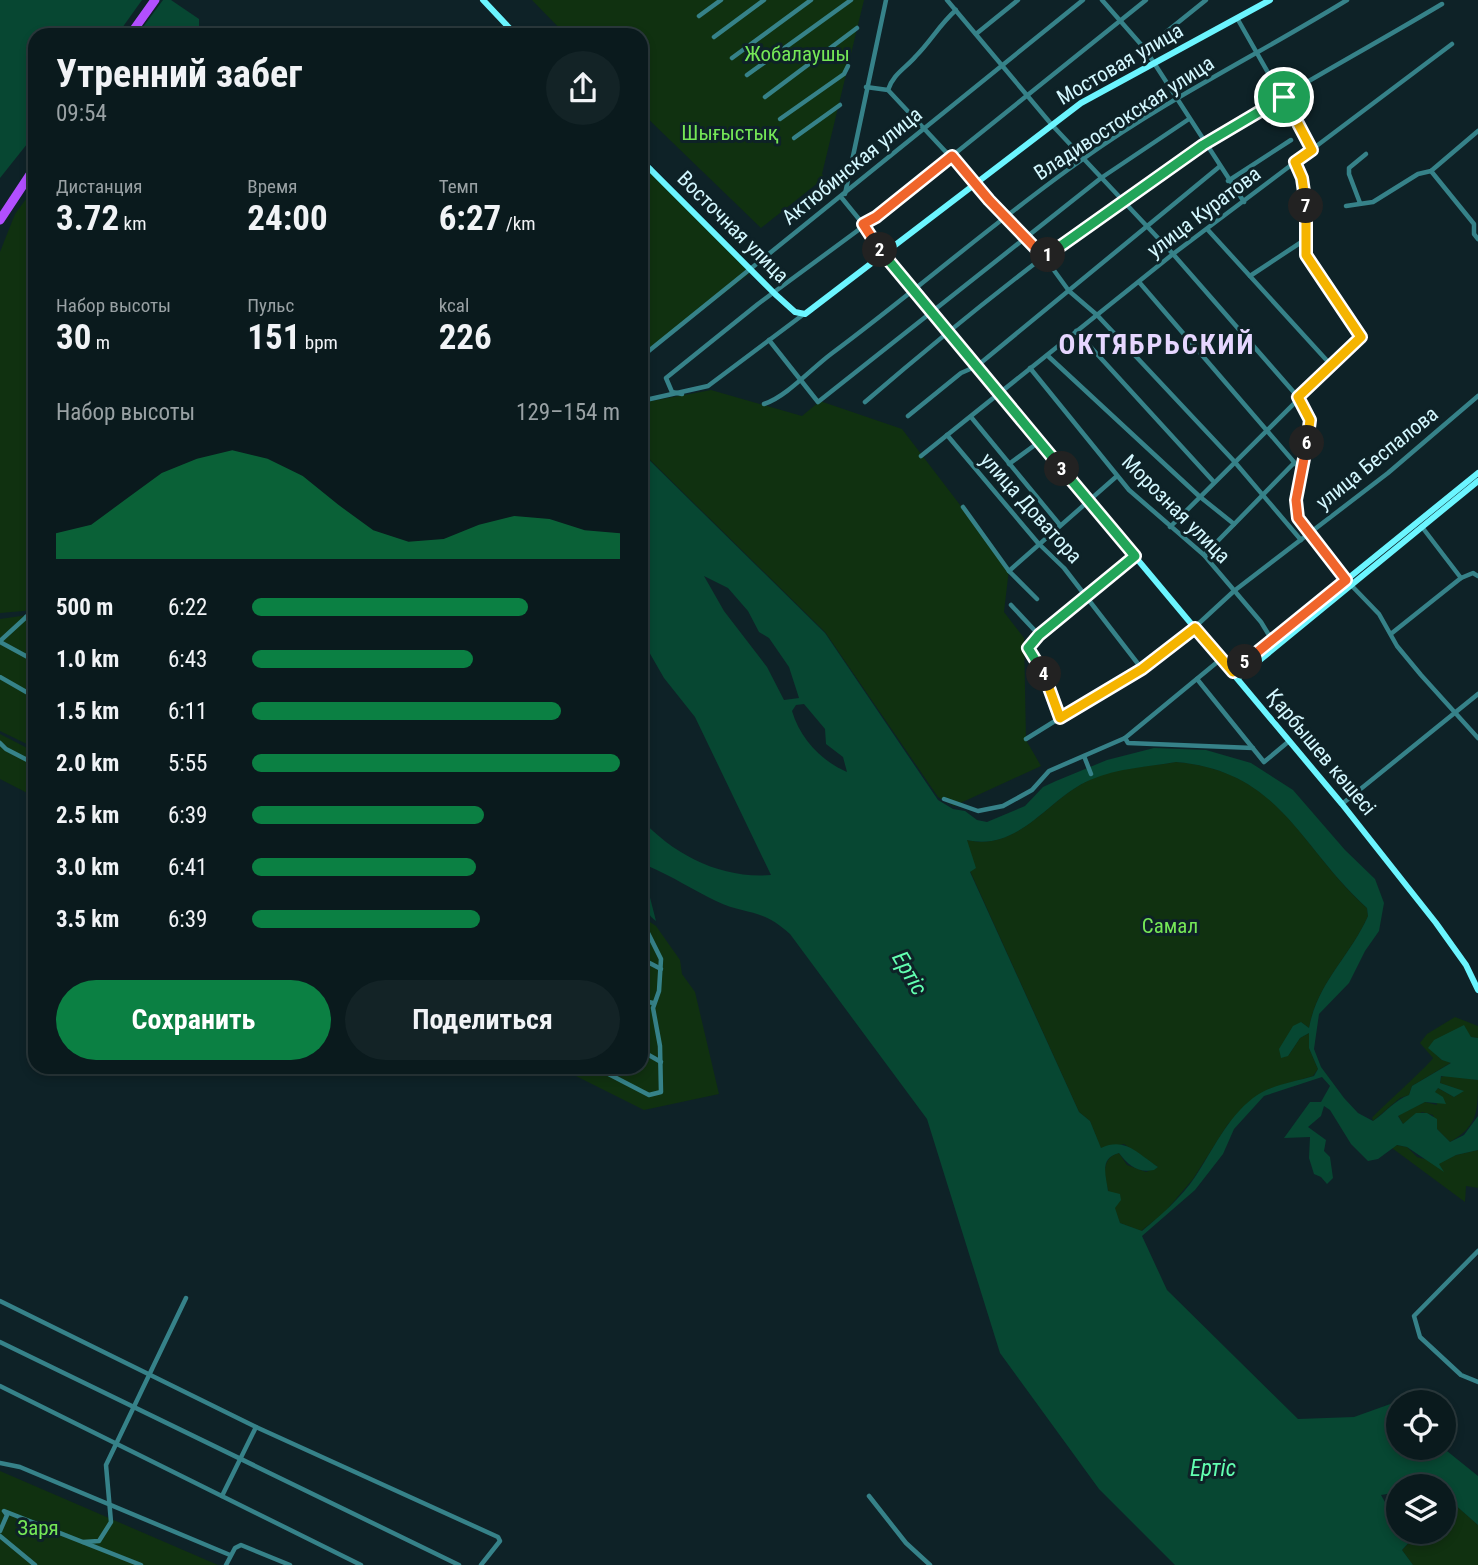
<!DOCTYPE html>
<html lang="ru">
<meta charset="utf-8">
<style>
:root{--surface:#0a1a1d;--page:#132326;--text:#f1f3f6;--muted:#99a1a4;--line:#2a383b;--accent:#0b8043}
body{margin:0;font-family:"Roboto Condensed",sans-serif;background:var(--page);color:var(--text);height:100vh;display:flex;flex-direction:column;font-size:26px;white-space:nowrap}
*{box-sizing:border-box;margin:0}
p{font-size:23px;color:var(--muted)}
.icon{flex:none;width:38px;height:38px;fill:none;stroke:currentColor;stroke-width:2;stroke-linecap:round;stroke-linejoin:round}
.map{position:relative;flex:1;overflow:hidden}
.side{position:absolute;left:28px;top:28px;width:620px;height:1046px;display:flex;flex-direction:column;background:var(--surface);border-radius:21px;box-shadow:0 4px 10px #0003,0 0 0 2px var(--line)}
.side>*{flex:none}
.tools{position:absolute;left:1386px;top:1390px;display:grid;gap:14px}
.tools a{display:grid;place-items:center;width:70px;height:70px;border-radius:50%;background:var(--surface);box-shadow:0 4px 10px #0003,0 0 0 2px var(--line);font-size:35px}
.pin{position:absolute;display:grid;place-items:center;width:60px;height:60px;color:#fff;margin:-30px;border:4px solid #fff;border-radius:50%;box-shadow:0 2px 7px #0007}
.km{position:absolute;width:35px;height:35px;margin:-18px;border-radius:50%;background:#222;color:#fff;font-size:19px;line-height:35px;text-align:center}
.round{display:grid;place-items:center;flex:none;width:74px;height:74px;border-radius:37px;background:var(--page)}
.headline{display:flex;align-items:center;justify-content:space-between;height:119px;padding:0 28px}
h1{font-size:38px;font-weight:700;line-height:52px}
.figures{display:grid;grid-template-columns:repeat(3,1fr);gap:10px;height:119px;padding:7px 28px}
.figures div{display:grid;align-content:center}
.figures b{font-size:35px;font-weight:700}
.figures small{font-size:19px;font-weight:400}
.figures p{font-size:19px}
.chart{height:196px;padding:14px 28px}
.chart p{display:flex;justify-content:space-between}
.chart svg{width:100%;height:126px;margin-top:7px;fill:var(--accent);opacity:.7}
.primary-button{display:flex;gap:14px;margin-top:auto;padding:14px 28px}
.primary-button a{flex:1;height:80px;border-radius:42px;background:var(--accent);color:#fff;font-size:28px;font-weight:700;line-height:80px;text-align:center}
.primary-button a+a{background:var(--page);color:var(--text)}
ul{padding:0 28px;list-style:none;font-size:23px}
li{display:grid;grid-template-columns:112px 84px 1fr;align-items:center;height:52px}
li i{height:18px;border-radius:9px;background:var(--accent)}
.map>svg:first-child{display:block}
.green{fill:#103110}
.water{fill:#074732;fill-rule:evenodd}
.pier{fill:#0e2227}
.lines{fill:none;stroke-linecap:round;stroke-linejoin:round}
.street{stroke:#368289;stroke-width:4.5}
.secondary{stroke:#6bf5ff;stroke-width:6}
.highway{stroke:#b24fff;stroke-width:9}
.split-1-casing{stroke:#fff;stroke-width:14}
.split-2-casing{stroke:#fff;stroke-width:14}
.split-3-casing{stroke:#fff;stroke-width:14}
.split-4-casing{stroke:#fff;stroke-width:14}
.split-5-casing{stroke:#fff;stroke-width:14}
.split-6-casing{stroke:#fff;stroke-width:14}
.split-7-casing{stroke:#fff;stroke-width:14}
.split-8-casing{stroke:#fff;stroke-width:14}
.split-1{stroke:#22a559;stroke-width:9}
.split-2{stroke:#f0652b;stroke-width:9}
.split-3{stroke:#22a559;stroke-width:9}
.split-4{stroke:#22a559;stroke-width:9}
.split-5{stroke:#f5b400;stroke-width:9}
.split-6{stroke:#f0652b;stroke-width:9}
.split-7{stroke:#f5b400;stroke-width:9}
.split-8{stroke:#f5b400;stroke-width:9}
.labels{text-anchor:middle;stroke-width:6;stroke-linejoin:round;paint-order:stroke}
.park-label{font-size:21px;fill:#75e757;stroke:#0e2227}
.street-label{font-size:21px;fill:#d4f8ff;stroke:#0e2227}
.water-label{font-size:23px;font-style:italic;fill:#62ffb1;stroke:#0e2227}
.district-label{font-size:28px;font-weight:bold;letter-spacing:2px;fill:#e6d6ff;stroke:#0e2227}
</style>
<div class="map">
<svg width="1478" height="1565" viewBox="0 0 1478 1565">
<rect width="100%" height="100%" fill="#0e2227"/>
<g class="green">
<polygon points="532,0 864,0 822,174 824,178 761,228 641,112 640,35 566,35"/>
<polygon points="641,159 750,273 641,358"/>
<polygon points="35,187 35,610 0,613 0,252 15,214"/>
<polygon points="711,390 802,416 820,401 902,429 1009,569 1004,612 1024,638 1026,740 1041,766 954,806 938,797 825,632 641,451 641,403"/>
<polygon points="35,614 35,748 0,731 0,619"/>
<polygon points="0,734 35,752 35,797 0,779"/>
<path d="M1176,762c106,9 123,85 191,146l1,8c-18,41 -50,65 -59,112l-8,-6 -13,34 12,-18 9,-5v15l9,21 -5,7 -44,13 -41,35 -35,55 -29,34 -23,18 -21,-8c-6,-19 -30,-63 -1,-70l8,12 19,7 12,-5 -34,-23 -23,5 -11,-28 -11,-9 -109,-241 -3,-31c50,12 81,-40 120,-59 28,-14 59,-14 89,-19z"/>
<polygon points="641,903 647,920 656,926 680,960 682,974 695,992 719,1094 644,1110 560,1068 640,1068"/>
<path d="M1455,1017l23,9v12l-7,-1 -42,11 13,12 10,2 -40,24 -3,9 -9,3 -27,23 -1,-3c9,-10 58,-54 61,-60l-13,-15 7,-9z"/>
<path d="M1448,1075l30,5c0,31 0,46 -28,62l-13,-13 -4,-14 -11,-3 -19,12 -5,-9 27,-13 12,3 -3,-13 4,-4 16,9 9,-6 -23,-8 1,-6z"/>
<polygon points="1396,1145 1407,1147 1417,1157 1439,1163 1456,1155 1478,1150 1478,1188 1466,1186 1465,1202 1392,1148"/>
<polygon points="0,1471 218,1565 0,1565"/>
<polygon points="1444,1495 1478,1525 1478,1565 1413,1565 1402,1550 1413,1539 1405,1531 1444,1531"/>
</g>
<g class="water">
<polygon points="0,0 171,0 199,19 199,28 205,34 225,35 35,35 35,134 0,178"/>
<path d="M640,451l185,182 113,167 15,9 12,2 12,9 10,2 38,-16 18,-19 13,-6 51,-21 47,-12 52,2 45,13 42,27 52,60 30,29 9,24 -5,28 -14,20 -16,32 -30,31 -5,35 7,18 23,31 14,15 15,8c12,-8 23,-22 36,-26l3,-9 39,-23 -9,-3 -14,-12 6,-8 30,-15 7,12 7,1v42l-37,-4 -1,7 24,8 -10,6 -16,-9 -3,4 8,5 3,7 -21,-2 -27,14 5,8 13,-11h11l10,6v10l13,13 14,-7 14,-19v34l-22,5 -17,9 5,8 -37,-25 -10,-2 -19,14 -10,2 -17,-17 -21,-34 -6,-4 -3,10 -13,11 18,13 -2,11 6,6 3,21 -6,6 -6,-7 -7,-3 -5,-16 1,-21 -26,1 26,-36h11l9,-16 -8,-9 -58,19 -30,33 -11,25 -28,36 -53,46 25,54 131,129 56,-2 42,-15 2,45h44l36,29v49l-34,-30v-9h-46v6l-17,3 17,30v6h7l8,7 -11,12 11,15h-238l-76,-76 -99,-136 -73,-234 -137,-185c-29,-27 -43,-18 -74,-33 -23,-11 -44,-25 -68,-35l-2,16 10,39c-23,-15 -15,-76 -15,-102 33,36 80,60 130,56l-76,-158 -31,-39 -23,-40zM704,576l24,12 20,23 11,21 10,6 20,29 10,31 -15,2 -17,-33 -43,-56zM804,704l21,25 1,15 17,13 4,15c-26,-11 -47,-34 -55,-61l4,-6zM1176,762c105,9 123,85 191,146l1,8c-18,41 -50,65 -59,112l-8,-6 -8,4 -14,23 2,9 7,-2 12,-18 9,-5v15l9,21 -4,7c-20,6 -45,9 -61,22 -26,20 -40,52 -58,79 -14,21 -34,38 -53,54l-22,-8 -5,-15 6,-8 -1,-6 -12,-3c-2,-16 -9,-33 11,-38 10,13 19,20 35,17l4,-3c-21,-14 -33,-30 -57,-19l-11,-27 -11,-9 -109,-240 6,-4 -9,-28c53,12 82,-43 123,-60 28,-12 57,-13 86,-18z"/>
</g>
<polygon class="pier" points="142,0 163,0 137,35 117,35"/>
<g class="lines">
<g class="street">
<path d="M947,0l105,125 121,129 125,143c29,47 -13,74 -1,117 5,19 35,51 49,66"/>
<polyline points="1102,0 1145,49 1244,202"/>
<polyline points="699,16 721,0"/>
<polyline points="1237,18 1312,150"/>
<polyline points="976,34 1018,0"/>
<polyline points="714,37 764,0"/>
<polyline points="1145,49 1206,0"/>
<polyline points="732,58 811,0"/>
<polyline points="747,75 851,0"/>
<polyline points="866,87 888,90 1045,258 1069,291 1097,315 1233,460 1301,540"/>
<path d="M888,90c5,-16 18,-22 28,-34 15,-15 24,-32 40,-46"/>
<polyline points="765,97 857,28"/>
<polyline points="780,119 844,74 848,66"/>
<polyline points="794,138 840,105"/>
<polyline points="1431,171 1474,224 1474,234 1478,239"/>
<polyline points="640,177 651,169"/>
<polyline points="1228,181 1291,140"/>
<polyline points="845,194 886,0"/>
<polyline points="841,197 863,224 882,254"/>
<polyline points="1360,203 1349,174 1349,168 1366,154"/>
<polyline points="1346,206 1373,202 1418,174 1431,171 1478,131"/>
<polyline points="1208,230 1331,365"/>
<polyline points="1250,276 1306,239"/>
<polyline points="1139,282 1300,469"/>
<polyline points="1076,331 1213,481"/>
<polyline points="769,340 818,402 1101,178 1189,119"/>
<polyline points="1048,356 1199,496 1234,524"/>
<polyline points="640,358 1083,0"/>
<polyline points="1030,368 1129,490 1204,555 1261,622 1272,640"/>
<polyline points="35,372 35,378"/>
<polyline points="682,394 672,392 666,378 758,304 876,217 1146,0"/>
<polyline points="650,399 708,386 804,314"/>
<path d="M865,402c107,-92 220,-182 339,-258 77,-49 159,-93 238,-140"/>
<path d="M764,404c22,-7 47,-35 67,-50 85,-63 165,-134 252,-195 84,-60 176,-105 264,-159"/>
<polyline points="908,416 961,373 977,366 1219,167"/>
<polyline points="971,417 1060,525"/>
<polyline points="947,435 1038,543 1064,568 1142,669"/>
<polyline points="921,456 1173,254 1452,44"/>
<polyline points="1009,464 1039,442"/>
<polyline points="963,507 1009,571 1037,599"/>
<polyline points="1170,527 1361,337 1306,255 1305,190 1295,162"/>
<polyline points="1422,527 1461,578"/>
<polyline points="1204,555 1294,463"/>
<polyline points="1009,571 1117,476"/>
<polyline points="1351,585 1379,614 1397,646 1421,675 1478,738"/>
<polyline points="1011,605 1039,635 1028,648 1047,679 1060,718"/>
<polyline points="26,617 35,626"/>
<polyline points="1392,633 1461,578 1473,573 1478,576"/>
<polyline points="1039,635 1135,556"/>
<polyline points="0,641 35,609"/>
<polyline points="0,642 35,661"/>
<polyline points="0,677 35,697"/>
<polyline points="1197,679 1264,762 1288,742"/>
<polyline points="1125,738 1128,743 1253,748"/>
<polyline points="1026,739 1171,649 1234,591 1388,473 1478,396"/>
<polyline points="0,743 6,749 35,764"/>
<polyline points="1084,756 1091,774"/>
<polyline points="944,799 978,811 1003,806 1032,790 1049,771 1125,738 1221,659"/>
<polyline points="1342,804 1478,694"/>
<polyline points="640,958 661,969"/>
<polyline points="640,1000 653,1003"/>
<polyline points="640,1050 661,1062"/>
<polyline points="597,1068 649,1095 661,1092 660,1046 653,1008 659,991 661,959 640,917"/>
<polyline points="1478,1251 1414,1316 1420,1337 1461,1375 1478,1382"/>
<polyline points="0,1301 256,1427 498,1537 500,1541 481,1565"/>
<polyline points="0,1342 459,1565"/>
<polyline points="0,1386 361,1565"/>
<polyline points="0,1463 20,1467 230,1555"/>
<polyline points="222,1496 256,1427"/>
<polyline points="869,1496 906,1543 930,1565"/>
<polyline points="0,1531 7,1515 4,1511 141,1565"/>
<polyline points="0,1536 35,1565"/>
<polyline points="83,1542 99,1541 111,1522 106,1465 186,1298"/>
<polyline points="226,1565 235,1548 241,1545 290,1565"/>
</g>
<g class="secondary">
<polyline points="483,0 516,35"/>
<polyline points="640,159 775,294 795,312 805,314 1081,103 1270,0"/>
<polyline points="882,254 1342,804 1436,923 1466,965 1478,990"/>
<polyline points="1233,672 1478,473"/>
<polyline points="1238,678 1478,481"/>
</g>
<g class="highway">
<polyline points="130,35 155,0"/>
<polyline points="0,220 35,167"/>
</g>
</g>
<g class="lines">
<defs>
<polyline id="split-1" points="1048,255 1203,145 1284,97"/>
<polyline id="split-2" points="880,250 863,224 876,217 952,156 989,200 1045,258 1048,255"/>
<polyline id="split-3" points="880,250 1062,469"/>
<polyline id="split-4" points="1044,674 1028,648 1039,635 1135,556 1062,469"/>
<polyline id="split-5" points="1044,674 1060,718 1142,669 1195,628 1233,672 1245,662"/>
<polyline id="split-6" points="1245,662 1346,580 1298,518 1296,500 1307,443"/>
<polyline id="split-7" points="1306,206 1306,255 1361,337 1298,397 1310,420 1307,443"/>
<polyline id="split-8" points="1284,97 1312,150 1295,162 1302,178 1306,206"/>
</defs>
<use href="#split-1" class="split-1-casing"/>
<use href="#split-2" class="split-2-casing"/>
<use href="#split-3" class="split-3-casing"/>
<use href="#split-4" class="split-4-casing"/>
<use href="#split-5" class="split-5-casing"/>
<use href="#split-6" class="split-6-casing"/>
<use href="#split-7" class="split-7-casing"/>
<use href="#split-8" class="split-8-casing"/>
<use href="#split-1" class="split-1"/>
<use href="#split-2" class="split-2"/>
<use href="#split-3" class="split-3"/>
<use href="#split-4" class="split-4"/>
<use href="#split-5" class="split-5"/>
<use href="#split-6" class="split-6"/>
<use href="#split-7" class="split-7"/>
<use href="#split-8" class="split-8"/>
</g>
<g class="labels">
<g class="park-label">
<text x="797" y="61">Жобалаушы</text>
<text x="730" y="140">Шығыстық</text>
<text x="1170" y="933">Самал</text>
<text x="38" y="1535">Заря</text>
</g>
<g class="street-label">
<text transform="translate(1120 64) rotate(-30)" y="7">Мостовая улица</text>
<text transform="translate(1124 118) rotate(-33)" y="7">Владивостокская улица</text>
<text transform="translate(852 166) rotate(-39)" y="7">Актюбинская улица</text>
<text transform="translate(1204 212) rotate(-37)" y="7">улица Куратова</text>
<text transform="translate(733 227) rotate(45)" y="7">Восточная улица</text>
<text transform="translate(1377 458) rotate(-39)" y="7">улица Беспалова</text>
<text transform="translate(1031 508) rotate(48)" y="7">улица Доватора</text>
<text transform="translate(1176 509) rotate(45)" y="7">Морозная улица</text>
<text transform="translate(1321 752) rotate(50)" y="7">Қарбышев көшесі</text>
</g>
<g class="water-label">
<text transform="translate(910 973) rotate(60)" y="8">Ертіс</text>
<text x="1213" y="1476">Ертіс</text>
</g>
<g class="district-label">
<text x="1157" y="354">ОКТЯБРЬСКИЙ</text>
</g>
</g>
</svg>
<div class="tools">
<a><svg class="icon" aria-label="locate" viewBox="0 0 24 24"><circle cx="12" cy="12" r="6"/><path d="M12 2v4M12 18v4M2 12h4M18 12h4"/></svg></a>
<a><svg class="icon" aria-label="layers" viewBox="0 0 24 24"><path d="M12 4l9 5-9 5-9-5zM3 14l9 5 9-5"/></svg></a>
</div>
<div class="pin" style="left:1284px;top:97px;background:#1e9e55"><svg class="icon" aria-label="arrive" viewBox="0 0 24 24"><path d="M6 21V4h12l-3 4 3 4H6"/></svg></div>
<b class="km" style="left:1048px;top:255px">1</b>
<b class="km" style="left:880px;top:250px">2</b>
<b class="km" style="left:1062px;top:469px">3</b>
<b class="km" style="left:1044px;top:674px">4</b>
<b class="km" style="left:1245px;top:662px">5</b>
<b class="km" style="left:1307px;top:443px">6</b>
<b class="km" style="left:1306px;top:206px">7</b>
<section class="side">
<div class="headline"><div><h1>Утренний забег</h1><p>09:54</p></div><a class="round"><svg class="icon" aria-label="share" viewBox="0 0 24 24"><path d="M12 15V3M7 8l5-5 5 5M5 13v7h14v-7"/></svg></a></div>
<div class="figures">
<div><p>Дистанция</p><b>3.72<small> km</small></b></div>
<div><p>Время</p><b>24:00</b></div>
<div><p>Темп</p><b>6:27<small> /km</small></b></div>
</div>
<div class="figures">
<div><p>Набор высоты</p><b>30<small> m</small></b></div>
<div><p>Пульс</p><b>151<small> bpm</small></b></div>
<div><p>kcal</p><b>226</b></div>
</div>
<div class="chart"><p><span>Набор высоты</span>129–154 m</p>
<svg viewBox="0 0 160 44" preserveAspectRatio="none"><path d="M0 44V35L10 32L20 23L30 14L40 9L50 6L60 9L70 15L80 25L90 34L100 38L110 37L120 32L130 29L140 30L150 34L160 35V44z"/></svg>
</div>
<ul>
<li><b>500 m</b>6:22<i style="width:75%"></i></li>
<li><b>1.0 km</b>6:43<i style="width:60%"></i></li>
<li><b>1.5 km</b>6:11<i style="width:84%"></i></li>
<li><b>2.0 km</b>5:55<i style="width:100%"></i></li>
<li><b>2.5 km</b>6:39<i style="width:63%"></i></li>
<li><b>3.0 km</b>6:41<i style="width:61%"></i></li>
<li><b>3.5 km</b>6:39<i style="width:62%"></i></li>
</ul>
<div class="primary-button"><a>Сохранить</a><a>Поделиться</a></div>
</section>
</div>
